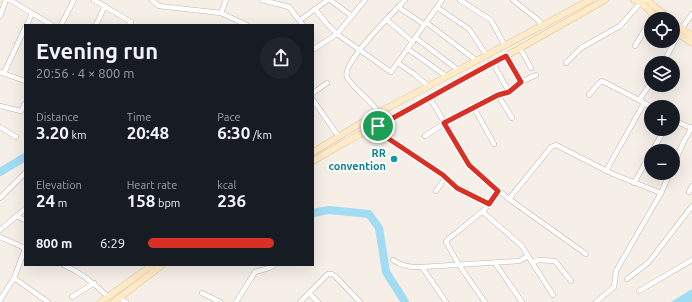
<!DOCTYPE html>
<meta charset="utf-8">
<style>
:root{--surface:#171b24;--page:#20242c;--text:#f1f3f6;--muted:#9ea1a6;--accent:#d93025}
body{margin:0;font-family:Ubuntu,sans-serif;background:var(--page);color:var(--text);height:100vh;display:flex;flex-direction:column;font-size:15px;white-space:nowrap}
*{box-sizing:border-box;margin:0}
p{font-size:13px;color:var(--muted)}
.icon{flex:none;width:22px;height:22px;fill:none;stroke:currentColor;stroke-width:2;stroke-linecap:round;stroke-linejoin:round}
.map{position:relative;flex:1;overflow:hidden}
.side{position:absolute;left:24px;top:24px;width:290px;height:242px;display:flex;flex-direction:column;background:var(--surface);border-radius:0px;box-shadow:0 4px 16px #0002}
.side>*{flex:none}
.buttons{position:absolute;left:644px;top:12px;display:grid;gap:8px}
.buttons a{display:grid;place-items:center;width:36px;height:36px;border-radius:50%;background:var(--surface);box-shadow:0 4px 16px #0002;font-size:20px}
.pin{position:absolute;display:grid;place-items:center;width:34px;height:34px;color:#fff;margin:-17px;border:2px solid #fff;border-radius:50%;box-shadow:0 1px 4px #0007}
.round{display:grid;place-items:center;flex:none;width:42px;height:42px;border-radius:21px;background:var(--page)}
.summary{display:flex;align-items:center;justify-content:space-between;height:68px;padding:0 12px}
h1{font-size:22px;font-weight:600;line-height:30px}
.stats{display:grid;grid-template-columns:repeat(3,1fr);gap:6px;height:68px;padding:4px 12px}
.stats div{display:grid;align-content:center}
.stats b{font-size:17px;font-weight:600}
.stats small{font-size:11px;font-weight:400}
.stats p{font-size:11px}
ul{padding:0 12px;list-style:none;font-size:13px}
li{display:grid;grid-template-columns:64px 48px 1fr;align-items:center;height:30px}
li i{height:10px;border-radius:5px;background:var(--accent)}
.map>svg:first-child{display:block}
.water{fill:#a2dcf3}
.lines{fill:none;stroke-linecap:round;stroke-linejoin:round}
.river{stroke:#a2dcf3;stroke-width:8}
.street-casing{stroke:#c1b6aa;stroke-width:5.5}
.secondary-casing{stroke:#dac098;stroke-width:7}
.street{stroke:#fff;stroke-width:4.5}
.secondary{stroke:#ffebc8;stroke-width:6}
.route-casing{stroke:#fff;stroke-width:8}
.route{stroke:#d93025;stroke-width:5}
.culture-dot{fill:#0f9aa8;stroke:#fff;stroke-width:1.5}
.labels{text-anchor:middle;stroke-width:4;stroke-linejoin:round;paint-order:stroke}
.culture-label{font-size:11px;font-weight:bold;fill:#0d838f;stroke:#fff;text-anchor:end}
</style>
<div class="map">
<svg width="692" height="302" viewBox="0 0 692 302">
<rect width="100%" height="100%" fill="#f5efe8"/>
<polygon class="water" points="692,289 692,302 671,302"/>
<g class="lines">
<g class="river">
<polyline points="0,172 25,157"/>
<polyline points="313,213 329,210 369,214 379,228 386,272 405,302"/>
</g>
<defs>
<g id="street">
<polyline points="10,0 52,25"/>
<polyline points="94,0 131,22 129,25"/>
<polyline points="152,0 159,6 221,13 247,25"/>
<polyline points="262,0 289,7 303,25"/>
<polyline points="330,0 352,16"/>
<path d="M405,0c-11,12 -64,63 -58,77 3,8 23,23 29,32 4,7 1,16 4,24l63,42 14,13 32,16"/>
<polyline points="460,0 491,20 505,46"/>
<polyline points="513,0 537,19 543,26"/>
<polyline points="398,7 425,25"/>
<polyline points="438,8 469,29 487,56"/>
<polyline points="315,9 327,24 337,34 391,72 442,0"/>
<polyline points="221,13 226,0"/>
<polyline points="0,16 6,0"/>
<polyline points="300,20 328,0"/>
<polyline points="387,20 413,42"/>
<polyline points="427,23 477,61"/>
<polyline points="27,25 32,13"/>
<polyline points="61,25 74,0"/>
<polyline points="96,25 105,6"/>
<polyline points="682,28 692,14"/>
<polyline points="416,38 458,70"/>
<polyline points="635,46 651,20"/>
<polyline points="313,47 314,49 337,34 365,0"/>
<polyline points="520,48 531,68"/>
<polyline points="408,49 446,76"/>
<polyline points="506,56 521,82"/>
<polyline points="398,63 414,74 428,86"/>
<polyline points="493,63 509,92"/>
<polyline points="566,63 581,48 620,26 643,0"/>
<polyline points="663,63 679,34"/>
<polyline points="0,72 25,81"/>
<polyline points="4,73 25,28"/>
<polyline points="651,83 639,100 651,107"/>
<polyline points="313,93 327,83"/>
<polyline points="498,95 509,92 521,82 536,75"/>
<polyline points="589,95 599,83 602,81 639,100"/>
<polyline points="429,98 436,108 469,165 509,199 586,254"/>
<polyline points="313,100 339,137"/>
<polyline points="0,106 21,111 25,104"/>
<polyline points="474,108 494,144"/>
<polyline points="673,120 691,128"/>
<polyline points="0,127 16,137"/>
<polyline points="425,136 445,123 498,95 512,118"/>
<polyline points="652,151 665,129"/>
<polyline points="673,166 683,143 692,127"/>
<polyline points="606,171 644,103"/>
<polyline points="634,183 651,153"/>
<polyline points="436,191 446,177"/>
<polyline points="689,192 692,186"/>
<polyline points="0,198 25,173"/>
<polyline points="509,199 551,147 556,145 613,174 661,193"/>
<polyline points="484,210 461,229 448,239 446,242 459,265 485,302"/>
<polyline points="16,216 25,220"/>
<polyline points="0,230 25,209"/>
<polyline points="0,237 25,248"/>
<polyline points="528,256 553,295"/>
<path d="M393,260c10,7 17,7 29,7"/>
<polyline points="533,262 539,260 555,261 571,281"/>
<polyline points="495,263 522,302"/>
<path d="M64,265c18,8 30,18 43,31"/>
<polyline points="14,278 48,302"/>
<polyline points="627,279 649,262 692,206"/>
<polyline points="639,291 692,260"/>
<polyline points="202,293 220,302"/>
<polyline points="309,293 328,274 332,274 335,276 360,302"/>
<polyline points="72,297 94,283"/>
<polyline points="119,298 126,302"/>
<polyline points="0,300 14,278 25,249"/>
<polyline points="236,302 255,272 269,268 274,265"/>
<polyline points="300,302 309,293 318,302"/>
<polyline points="446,302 422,267 519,261 528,256 522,246 484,213 484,210 499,191"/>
<polyline points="596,302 614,287 616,271 661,193 670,173"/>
</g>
<g id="secondary">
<polyline points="634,0 641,3 659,19"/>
<polyline points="647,0 669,19"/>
<polyline points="673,22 692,36"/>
<polyline points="673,30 692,43"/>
<polyline points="313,152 378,113 590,0"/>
<polyline points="313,161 342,144 429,98 478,70 506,56 605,0"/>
<polyline points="101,302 152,265"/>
<polyline points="114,302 162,265"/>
</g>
</defs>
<use href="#street" class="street-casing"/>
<use href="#secondary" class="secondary-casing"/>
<use href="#street" class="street"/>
<use href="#secondary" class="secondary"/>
</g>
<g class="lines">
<defs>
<path id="route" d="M506,56l15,26 -12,10 -11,3 -54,28 25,42 29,26 -9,13 -32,-16 -14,-13 -63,-42 -2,-7c43,-23 85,-48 128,-70z"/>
</defs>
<use href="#route" class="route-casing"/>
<use href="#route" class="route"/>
</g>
<circle class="culture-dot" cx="394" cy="159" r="4"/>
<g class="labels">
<g class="culture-label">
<text x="386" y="157">RR<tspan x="386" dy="13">convention</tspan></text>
</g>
</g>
</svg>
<div class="buttons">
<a><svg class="icon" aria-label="locate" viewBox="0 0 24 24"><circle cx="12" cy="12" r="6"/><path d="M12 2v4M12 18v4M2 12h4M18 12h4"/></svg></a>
<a><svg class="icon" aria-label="layers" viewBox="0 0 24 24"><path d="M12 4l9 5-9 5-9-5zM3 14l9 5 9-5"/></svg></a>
<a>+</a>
<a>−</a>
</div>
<div class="pin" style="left:378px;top:126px;background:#1e9e55"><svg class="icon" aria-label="arrive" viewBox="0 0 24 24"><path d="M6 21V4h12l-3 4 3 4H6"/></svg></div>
<section class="side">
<div class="summary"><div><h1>Evening run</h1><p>20:56 · 4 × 800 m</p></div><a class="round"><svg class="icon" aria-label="share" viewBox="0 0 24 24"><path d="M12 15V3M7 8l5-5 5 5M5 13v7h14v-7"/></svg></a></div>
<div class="stats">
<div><p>Distance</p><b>3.20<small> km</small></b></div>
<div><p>Time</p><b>20:48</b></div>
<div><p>Pace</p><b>6:30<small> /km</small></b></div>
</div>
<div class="stats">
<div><p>Elevation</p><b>24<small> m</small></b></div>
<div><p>Heart rate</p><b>158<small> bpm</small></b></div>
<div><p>kcal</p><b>236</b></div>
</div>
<ul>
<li><b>800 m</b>6:29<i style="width:82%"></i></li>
</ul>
</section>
</div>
